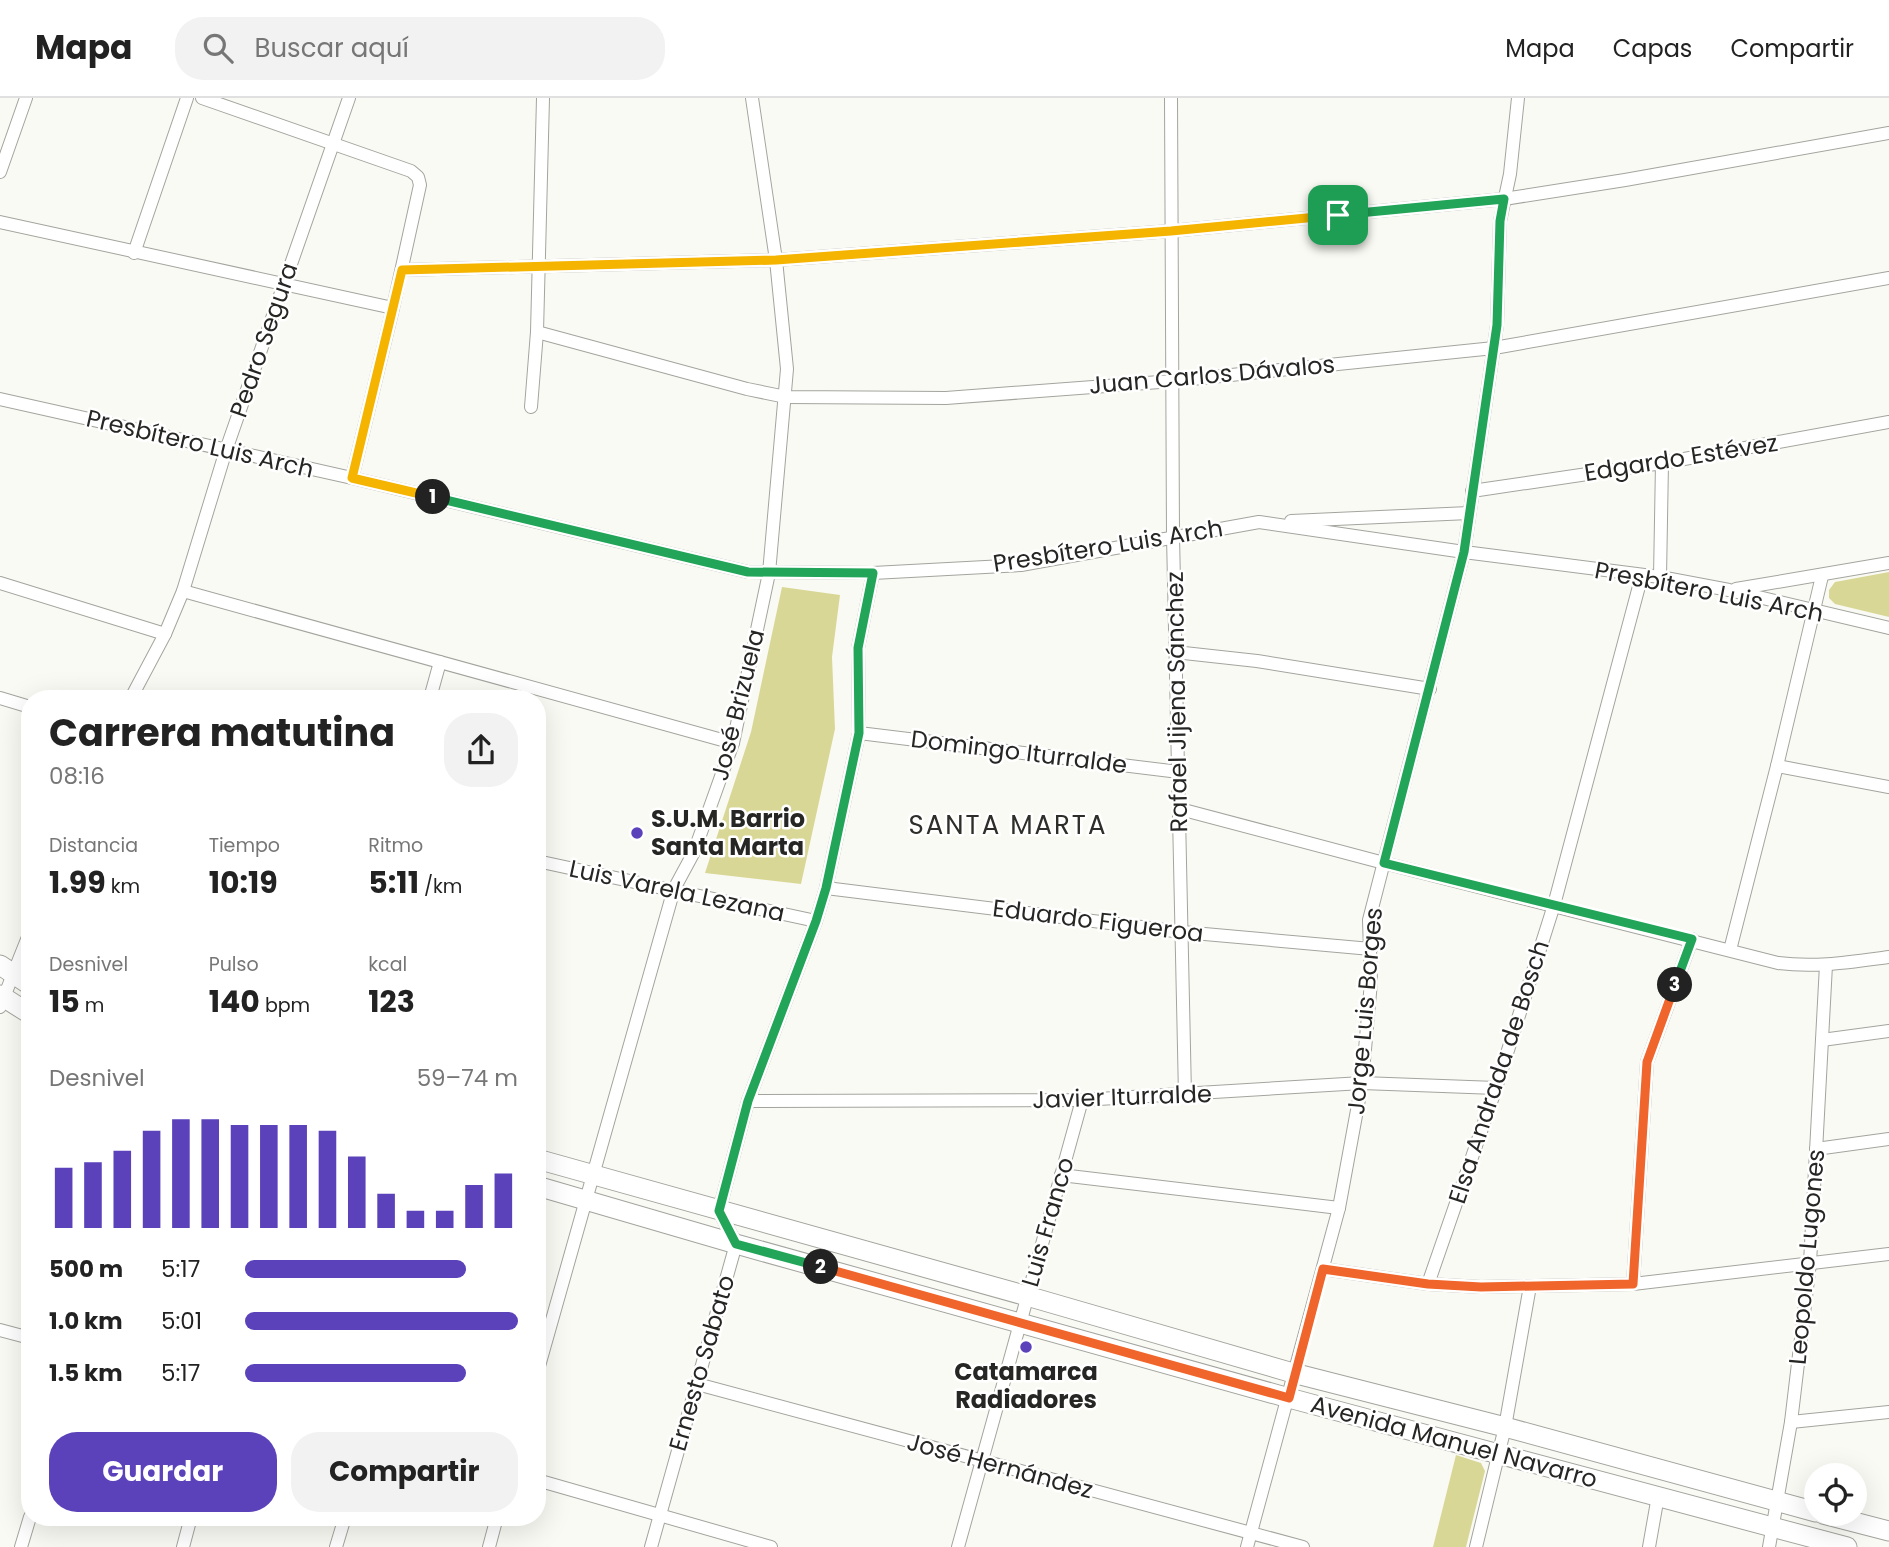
<!DOCTYPE html>
<html lang="es">
<meta charset="utf-8">
<style>
:root{--surface:#fff;--page:#f2f2f2;--text:#222;--muted:#767676;--line:#e0e0e0;--accent:#5b42ba}
body{margin:0;font-family:Poppins,sans-serif;background:var(--page);color:var(--text);height:100vh;display:flex;flex-direction:column;font-size:26px;white-space:nowrap}
*{box-sizing:border-box;margin:0}
p{font-size:23px;color:var(--muted)}
.icon{flex:none;width:38px;height:38px;fill:none;stroke:currentColor;stroke-width:2;stroke-linecap:round;stroke-linejoin:round}
.map{position:relative;flex:1;overflow:hidden}
.panel{position:absolute;left:21px;top:592px;width:525px;height:836px;display:flex;flex-direction:column;background:var(--surface);border-radius:28px;box-shadow:0 7px 28px #0002}
.panel>*{flex:none}
.buttons{position:absolute;left:1804px;top:1365px;display:grid;gap:14px}
.buttons a{display:grid;place-items:center;width:63px;height:63px;border-radius:50%;background:var(--surface);box-shadow:0 7px 28px #0002;font-size:35px}
.pin{position:absolute;display:grid;place-items:center;width:60px;height:60px;color:#fff;margin:-30px;border-radius:14px;box-shadow:0 4px 10px #0006}
.km{position:absolute;width:35px;height:35px;margin:-18px;border-radius:50%;background:#222;color:#fff;font-size:19px;line-height:35px;text-align:center}
.round{display:grid;place-items:center;flex:none;width:74px;height:74px;border-radius:28px;background:var(--page)}
.head{display:flex;align-items:center;justify-content:space-between;height:119px;padding:0 28px}
h1{font-size:38px;font-weight:700;line-height:52px}
.stats{display:grid;grid-template-columns:repeat(3,1fr);gap:10px;height:119px;padding:7px 28px}
.stats div{display:grid;align-content:center}
.stats b{font-size:30px;font-weight:700}
.stats small{font-size:19px;font-weight:400}
.stats p{font-size:19px}
.chart{height:196px;padding:14px 28px}
.chart p{display:flex;justify-content:space-between}
.chart svg{width:100%;height:126px;margin-top:7px;stroke:var(--accent);stroke-width:6}
.action{display:flex;gap:14px;margin-top:auto;padding:14px 28px}
.action a{flex:1;height:80px;border-radius:28px;background:var(--accent);color:#fff;font-size:28px;font-weight:700;line-height:80px;text-align:center}
.action a+a{background:var(--page);color:var(--text)}
ul{padding:0 28px;list-style:none;font-size:23px}
li{display:grid;grid-template-columns:112px 84px 1fr;align-items:center;height:52px}
li i{height:18px;border-radius:9px;background:var(--accent)}
header{display:flex;align-items:center;gap:42px;box-sizing:border-box;height:98px;padding:0 35px;background:var(--surface);border-bottom:2px solid var(--line)}
header strong{font-size:33px}
nav{display:flex;gap:38px;margin-inline-start:auto;font-size:24px}
.search{width:490px;height:63px;background:var(--page);display:flex;align-items:center;gap:18px;box-sizing:border-box;padding:0 24px;border-radius:28px;color:var(--muted);font-size:26px}
.map>svg:first-child{display:block}
.green{fill:#d9d796}
.lines{fill:none;stroke-linecap:round;stroke-linejoin:round}
.minor-casing{stroke:#a4a49f;stroke-width:14}
.secondary-casing{stroke:#a4a49f;stroke-width:21}
.minor{stroke:#fff;stroke-width:12}
.secondary{stroke:#fff;stroke-width:19}
.split-1-casing{stroke:#fff;stroke-width:14}
.split-2-casing{stroke:#fff;stroke-width:14}
.split-3-casing{stroke:#fff;stroke-width:14}
.split-4-casing{stroke:#fff;stroke-width:14}
.split-1{stroke:#f5b400;stroke-width:9}
.split-2{stroke:#22a559;stroke-width:9}
.split-3{stroke:#f0652b;stroke-width:9}
.split-4{stroke:#22a559;stroke-width:9}
.poi-dot{fill:#5b42ba;stroke:#fff;stroke-width:2.5}
.labels{text-anchor:middle;stroke-width:5;stroke-linejoin:round;paint-order:stroke}
.street-label{font-size:24px;fill:#262624;stroke:#fff}
.poi-label{font-size:24px;font-weight:bold;fill:#262624;stroke:#fff;text-anchor:start}
.neighbourhood-label{font-size:26px;letter-spacing:2px;fill:#2e2e2a;stroke:#fff}
</style>
<header>
<strong>Mapa</strong>
<div class="search"><svg class="icon" aria-label="search" viewBox="0 0 24 24"><circle cx="10" cy="10" r="6"/><path d="M15 15l6 6"/></svg>Buscar aquí</div>
<nav><a>Mapa</a><a>Capas</a><a>Compartir</a></nav>
</header>
<div class="map">
<svg width="1889" height="1449" viewBox="0 0 1889 1449">
<rect width="100%" height="100%" fill="#fafaf4"/>
<g class="green">
<polygon points="1889,474 1889,519 1835,506 1829,500 1829,492 1835,484"/>
<polygon points="782,489 840,497 832,559 835,631 801,786 705,775 751,634"/>
<polygon points="1456,1357 1481,1365 1485,1373 1466,1449 1433,1449"/>
</g>
<g class="lines">
<defs>
<g id="minor">
<polyline points="202,0 411,73 418,79 420,87 393,210 352,380"/>
<polyline points="1171,0 1173,438 1185,997"/>
<polyline points="0,74 26,0"/>
<polyline points="0,124 393,210"/>
<polyline points="134,155 187,0"/>
<polyline points="402,172 776,162 1171,133 1504,101 1625,82 1889,35"/>
<polyline points="537,234 747,291 786,299 946,300 1173,283 1494,250 1889,180"/>
<polyline points="0,301 352,380 748,474 873,475 1021,467 1259,424 1464,454 1660,479 1729,492 1889,530"/>
<polyline points="531,309 537,234 543,0"/>
<polyline points="1472,393 1662,365 1889,324"/>
<polyline points="1291,423 1469,415"/>
<polyline points="1660,479 1662,365"/>
<polyline points="0,485 165,536"/>
<polyline points="1736,491 1889,465"/>
<polyline points="183,493 733,645"/>
<polyline points="1175,554 1257,563 1430,591"/>
<polyline points="0,600 30,609"/>
<polyline points="131,600 165,536 183,493 226,352 349,0"/>
<polyline points="430,600 440,564"/>
<polyline points="859,635 1179,674"/>
<polyline points="1777,668 1889,689"/>
<path d="M1180,711l204,54 394,100c38,5 73,-1 111,-6"/>
<polyline points="537,763 816,823"/>
<polyline points="826,790 1182,834 1371,851"/>
<polyline points="1730,852 1777,668 1822,478"/>
<polyline points="0,909 30,834"/>
<polyline points="1822,942 1889,933"/>
<polyline points="748,1003 1082,1002 1362,985 1496,990"/>
<polyline points="1816,1051 1889,1041"/>
<polyline points="1061,1077 1339,1110"/>
<polyline points="1323,1171 1428,1186 1481,1189 1633,1186 1889,1156"/>
<polyline points="1428,1186 1496,990 1554,807 1642,477"/>
<polyline points="1633,1186 1647,964 1692,841"/>
<polyline points="0,1232 30,1240"/>
<polyline points="537,1275 674,791 694,754 733,645 769,475 787,271 776,162 752,0"/>
<polyline points="697,1286 1303,1449"/>
<polyline points="1791,1324 1889,1314"/>
<polyline points="537,1382 771,1449"/>
<polyline points="21,1449 30,1419"/>
<polyline points="183,1449 191,1419"/>
<polyline points="336,1449 345,1419"/>
<polyline points="489,1449 497,1419"/>
<polyline points="651,1449 736,1146 719,1113 748,1003 816,823 826,790 859,635 858,550 873,475"/>
<polyline points="958,1449 1082,1002"/>
<polyline points="1247,1449 1339,1110 1362,985 1371,884 1369,822 1464,454 1497,227 1500,123 1510,76 1518,0"/>
<polyline points="1476,1449 1505,1329 1530,1188"/>
<polyline points="1649,1449 1658,1398"/>
<polyline points="1769,1449 1791,1324 1810,1165 1826,867"/>
</g>
<g id="secondary">
<polyline points="0,867 30,887"/>
<polyline points="0,897 30,916"/>
<polyline points="537,1061 1027,1198 1293,1275 1505,1329 1816,1414"/>
<polyline points="537,1088 736,1146 1289,1300 1847,1449"/>
<polyline points="1823,1416 1889,1433"/>
</g>
</defs>
<use href="#minor" class="minor-casing"/>
<use href="#secondary" class="secondary-casing"/>
<use href="#minor" class="minor"/>
<use href="#secondary" class="secondary"/>
</g>
<g class="lines">
<defs>
<polyline id="split-1" points="433,399 352,380 402,172 776,162 1171,133 1338,117"/>
<polyline id="split-2" points="433,399 748,474 873,475 858,550 859,635 826,790 816,823 748,1003 719,1113 736,1146 821,1169"/>
<polyline id="split-3" points="821,1169 1289,1300 1323,1171 1428,1186 1481,1189 1633,1186 1647,964 1675,887"/>
<polyline id="split-4" points="1338,117 1504,101 1500,123 1497,227 1464,454 1384,765 1692,841 1675,887"/>
</defs>
<use href="#split-1" class="split-1-casing"/>
<use href="#split-2" class="split-2-casing"/>
<use href="#split-3" class="split-3-casing"/>
<use href="#split-4" class="split-4-casing"/>
<use href="#split-1" class="split-1"/>
<use href="#split-2" class="split-2"/>
<use href="#split-3" class="split-3"/>
<use href="#split-4" class="split-4"/>
</g>
<g class="poi-dot">
<circle cx="637" cy="735" r="7"/>
<circle cx="1026" cy="1249" r="7"/>
</g>
<g class="labels">
<g class="street-label">
<text transform="translate(264 242) rotate(-71)" y="8">Pedro Segura</text>
<text transform="translate(1212 277) rotate(-5)" y="8">Juan Carlos Dávalos</text>
<text transform="translate(200 346) rotate(13)" y="8">Presbítero Luis Arch</text>
<text transform="translate(1681 360) rotate(-9)" y="8">Edgardo Estévez</text>
<text transform="translate(1108 448) rotate(-9)" y="8">Presbítero Luis Arch</text>
<text transform="translate(1709 494) rotate(11)" y="8">Presbítero Luis Arch</text>
<text transform="translate(1177 604) rotate(-91)" y="8">Rafael Jijena Sánchez</text>
<text transform="translate(738 607) rotate(-76)" y="8">José Brizuela</text>
<text transform="translate(1019 654) rotate(7)" y="8">Domingo Iturralde</text>
<text transform="translate(677 793) rotate(12)" y="8">Luis Varela Lezana</text>
<text transform="translate(1098 823) rotate(7)" y="8">Eduardo Figueroa</text>
<text transform="translate(1365 913) rotate(-85)" y="8">Jorge Luis Borges</text>
<text transform="translate(1499 974) rotate(-72)" y="8">Elsa Andrada de Bosch</text>
<text transform="translate(1122 999) rotate(-2)" y="8">Javier Iturralde</text>
<text transform="translate(1048 1124) rotate(-74)" y="8">Luis Franco</text>
<text transform="translate(1807 1159) rotate(-85)" y="8">Leopoldo Lugones</text>
<text transform="translate(702 1265) rotate(-74)" y="8">Ernesto Sabato</text>
<text transform="translate(1454 1344) rotate(15)" y="8">Avenida Manuel Navarro</text>
<text transform="translate(1000 1368) rotate(15)" y="8">José Hernández</text>
</g>
<g class="poi-label">
<text x="651" y="729">S.U.M. Barrio<tspan x="651" dy="28">Santa Marta</tspan></text>
<text x="1026" y="1282" text-anchor="middle">Catamarca<tspan x="1026" dy="28">Radiadores</tspan></text>
</g>
<g class="neighbourhood-label">
<text x="1008" y="736">SANTA MARTA</text>
</g>
</g>
</svg>
<div class="buttons">
<a><svg class="icon" aria-label="locate" viewBox="0 0 24 24"><circle cx="12" cy="12" r="6"/><path d="M12 2v4M12 18v4M2 12h4M18 12h4"/></svg></a>
</div>
<div class="pin" style="left:1338px;top:117px;background:#1e9e55"><svg class="icon" aria-label="arrive" viewBox="0 0 24 24"><path d="M6 21V4h12l-3 4 3 4H6"/></svg></div>
<b class="km" style="left:433px;top:399px">1</b>
<b class="km" style="left:821px;top:1169px">2</b>
<b class="km" style="left:1675px;top:887px">3</b>
<section class="panel">
<div class="head"><div><h1>Carrera matutina</h1><p>08:16</p></div><a class="round"><svg class="icon" aria-label="share" viewBox="0 0 24 24"><path d="M12 15V3M7 8l5-5 5 5M5 13v7h14v-7"/></svg></a></div>
<div class="stats">
<div><p>Distancia</p><b>1.99<small> km</small></b></div>
<div><p>Tiempo</p><b>10:19</b></div>
<div><p>Ritmo</p><b>5:11<small> /km</small></b></div>
</div>
<div class="stats">
<div><p>Desnivel</p><b>15<small> m</small></b></div>
<div><p>Pulso</p><b>140<small> bpm</small></b></div>
<div><p>kcal</p><b>123</b></div>
</div>
<div class="chart"><p><span>Desnivel</span>59–74 m</p>
<svg viewBox="0 0 160 44" preserveAspectRatio="none"><path d="M5 44V23M15 44V21M25 44V17M35 44V10M45 44V6M55 44V6M65 44V8M75 44V8M85 44V8M95 44V10M105 44V19M115 44V32M125 44V38M135 44V38M145 44V29M155 44V25"/></svg>
</div>
<ul>
<li><b>500 m</b>5:17<i style="width:81%"></i></li>
<li><b>1.0 km</b>5:01<i style="width:100%"></i></li>
<li><b>1.5 km</b>5:17<i style="width:81%"></i></li>
</ul>
<div class="action"><a>Guardar</a><a>Compartir</a></div>
</section>
</div>
